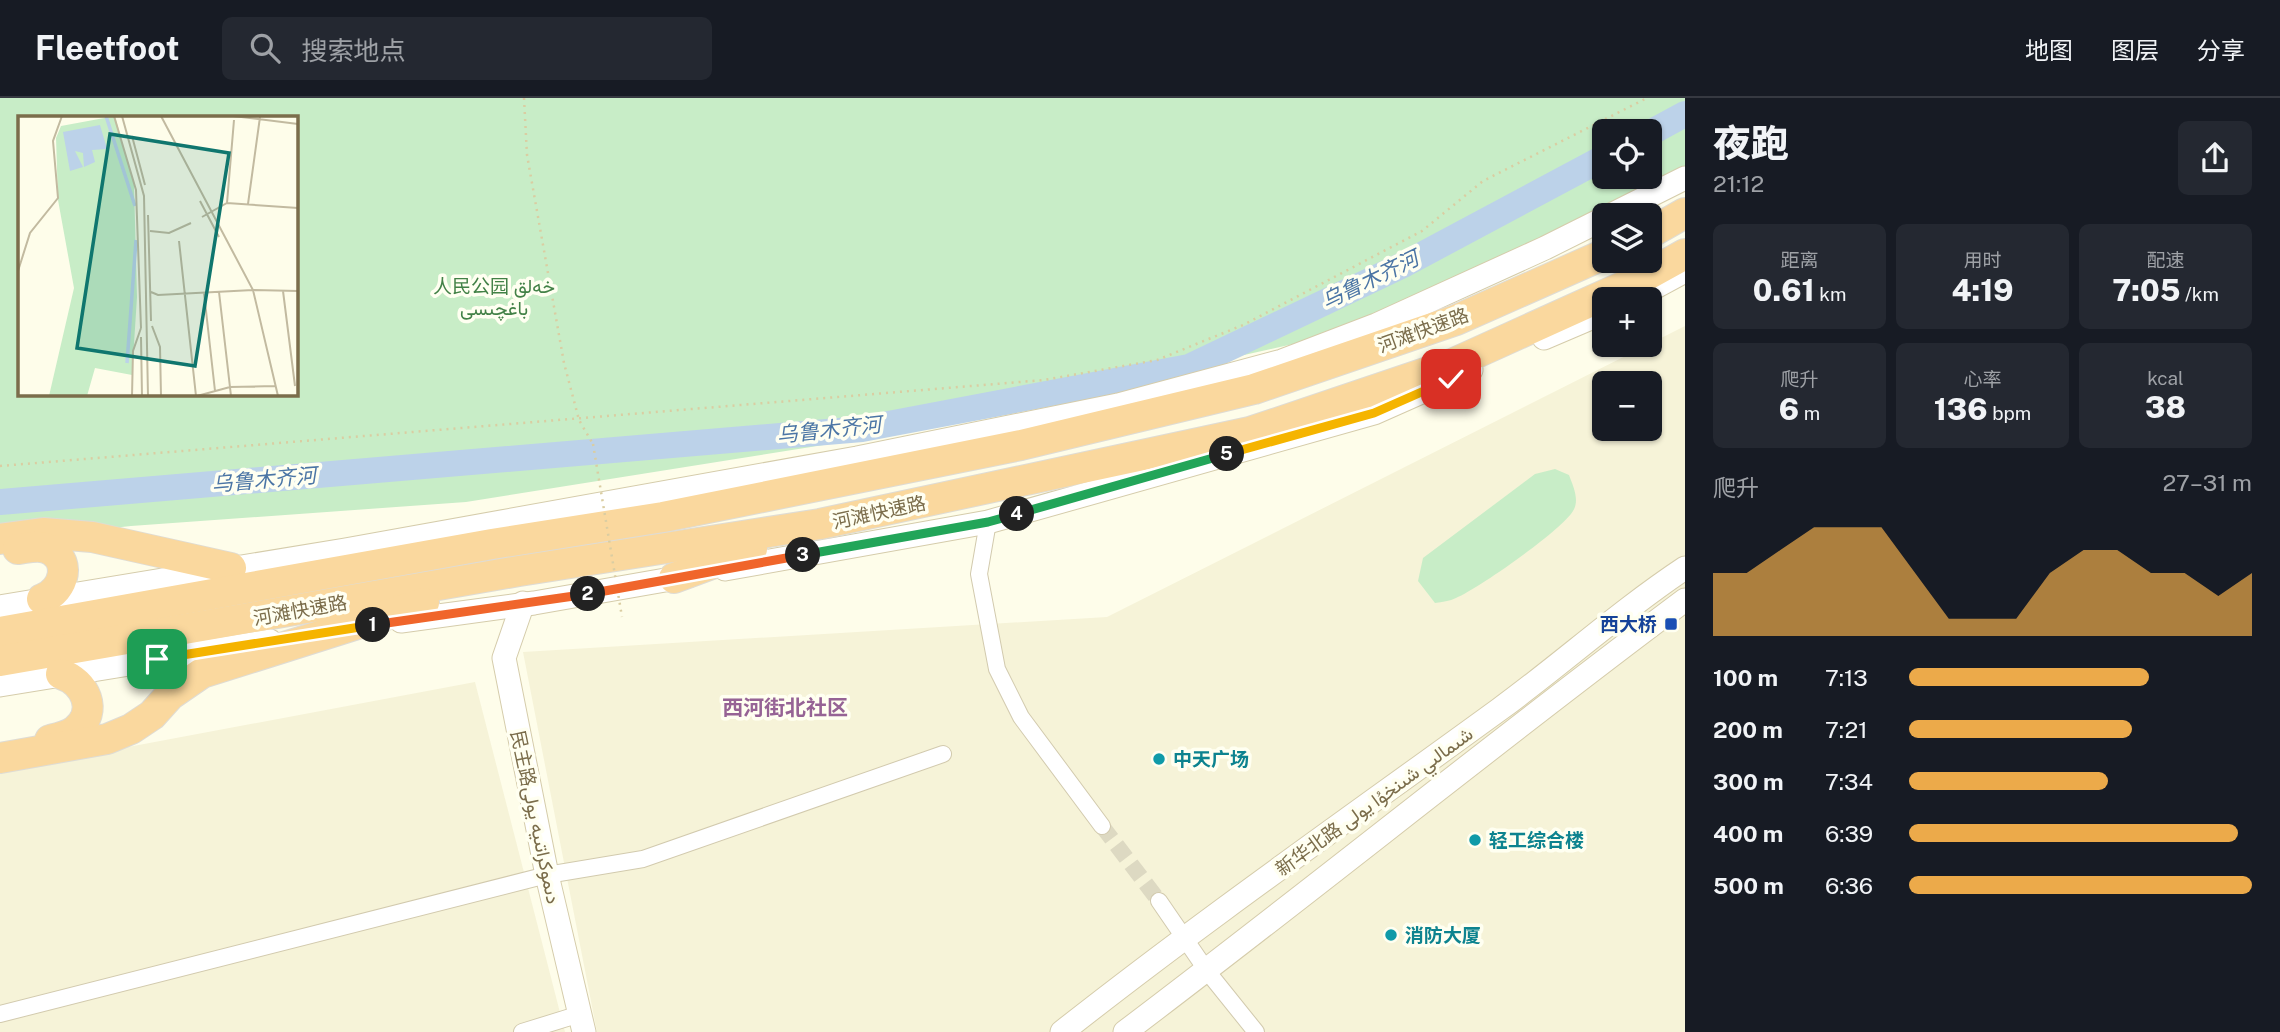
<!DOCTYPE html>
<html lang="zh">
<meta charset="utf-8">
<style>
:root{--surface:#171b24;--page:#242831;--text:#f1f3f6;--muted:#9ea1a6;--line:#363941;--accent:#ecaa4a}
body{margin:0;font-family:"Public Sans",Vazirmatn,"Noto Sans SC",sans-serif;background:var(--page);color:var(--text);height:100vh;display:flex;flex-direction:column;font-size:26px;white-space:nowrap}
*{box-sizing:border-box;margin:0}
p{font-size:23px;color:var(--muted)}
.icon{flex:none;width:38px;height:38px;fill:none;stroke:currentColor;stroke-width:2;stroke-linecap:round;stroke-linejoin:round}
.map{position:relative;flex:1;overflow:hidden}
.panel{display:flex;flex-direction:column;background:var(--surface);width:595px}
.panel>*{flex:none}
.tools{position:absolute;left:1592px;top:21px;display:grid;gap:14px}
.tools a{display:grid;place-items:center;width:70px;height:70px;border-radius:10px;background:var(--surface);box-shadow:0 2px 5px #0004;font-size:35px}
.pin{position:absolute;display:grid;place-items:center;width:60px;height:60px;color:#fff;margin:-30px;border-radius:14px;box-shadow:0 4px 10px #0006}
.km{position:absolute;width:35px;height:35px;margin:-18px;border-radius:50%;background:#222;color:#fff;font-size:19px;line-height:35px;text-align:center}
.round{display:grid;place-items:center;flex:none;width:74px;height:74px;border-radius:10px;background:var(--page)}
.headline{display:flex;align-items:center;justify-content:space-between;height:119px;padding:0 28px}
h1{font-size:38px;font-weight:800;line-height:52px}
.metrics{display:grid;grid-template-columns:repeat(3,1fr);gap:10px;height:119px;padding:7px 28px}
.metrics div{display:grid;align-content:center;border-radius:10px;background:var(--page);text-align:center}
.metrics b{font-size:30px;font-weight:800}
.metrics small{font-size:19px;font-weight:400}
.metrics p{font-size:19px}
.chart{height:196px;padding:14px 28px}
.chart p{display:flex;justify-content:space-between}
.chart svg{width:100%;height:126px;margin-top:7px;fill:var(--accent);opacity:.7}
ul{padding:0 28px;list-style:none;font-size:23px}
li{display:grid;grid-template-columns:112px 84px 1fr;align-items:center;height:52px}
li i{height:18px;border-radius:9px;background:var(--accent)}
header{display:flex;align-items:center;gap:42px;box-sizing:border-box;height:98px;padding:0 35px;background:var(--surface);border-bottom:2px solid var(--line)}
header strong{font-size:33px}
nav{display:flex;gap:38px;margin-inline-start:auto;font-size:24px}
.search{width:490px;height:63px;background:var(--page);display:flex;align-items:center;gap:18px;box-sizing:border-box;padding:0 24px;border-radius:10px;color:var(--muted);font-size:26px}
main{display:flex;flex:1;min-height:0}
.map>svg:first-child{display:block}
.residential{fill:#f6f3d8;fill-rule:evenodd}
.green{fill:#c8edc7;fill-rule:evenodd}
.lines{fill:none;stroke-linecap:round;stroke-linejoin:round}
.river{stroke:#bcd2e9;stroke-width:26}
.street-tunnel{stroke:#ddd9c2;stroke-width:16;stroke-dasharray:16 8;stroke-linecap:butt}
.street-casing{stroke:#d2caae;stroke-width:18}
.secondary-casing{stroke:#d5ccab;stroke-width:25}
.highway-casing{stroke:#dfdcd4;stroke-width:32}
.path{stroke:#dacda2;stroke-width:2.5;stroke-dasharray:2 5;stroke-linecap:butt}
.street{stroke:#fff;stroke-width:16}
.secondary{stroke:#fff;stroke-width:23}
.highway{stroke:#fad89e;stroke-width:30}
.path-bridge{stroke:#dacda2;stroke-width:2.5;stroke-dasharray:2 5;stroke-linecap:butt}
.split-1-casing{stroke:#fff;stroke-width:14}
.split-2-casing{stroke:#fff;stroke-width:14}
.split-3-casing{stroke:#fff;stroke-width:14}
.split-4-casing{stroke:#fff;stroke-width:14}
.split-5-casing{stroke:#fff;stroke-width:14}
.split-6-casing{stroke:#fff;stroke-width:14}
.split-1{stroke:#f5b400;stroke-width:9}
.split-2{stroke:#f0652b;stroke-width:9}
.split-3{stroke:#f0652b;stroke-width:9}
.split-4{stroke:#22a559;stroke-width:9}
.split-5{stroke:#22a559;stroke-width:9}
.split-6{stroke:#f5b400;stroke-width:9}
.transit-dot{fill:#1a4fb4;stroke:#fffff1;stroke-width:2.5}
.culture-dot{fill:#0f9aa8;stroke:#fffff1;stroke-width:2.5}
.labels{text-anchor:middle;stroke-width:7;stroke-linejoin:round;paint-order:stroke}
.park-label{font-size:19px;fill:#428146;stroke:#fffff1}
.street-label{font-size:19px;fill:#7b6d4b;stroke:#fffff1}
.transit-label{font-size:19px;font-weight:bold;fill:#164399;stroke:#fffff1;text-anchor:end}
.culture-label{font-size:19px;font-weight:bold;fill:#0d838f;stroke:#fffff1;text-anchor:start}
.water-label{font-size:21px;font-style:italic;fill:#4b75a5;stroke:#fffff1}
.neighbourhood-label{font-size:21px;font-weight:bold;fill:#966395;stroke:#fffff1}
.inset-river{fill:none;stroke:#bcd2e9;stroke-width:3.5}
.inset-road{fill:none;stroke:#c2baa0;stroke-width:2}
.view{fill:#0f766e;fill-opacity:0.15;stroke:#0f766e;stroke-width:3.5}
.inset-edge{fill:none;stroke:#7b6d4b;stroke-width:3.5}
</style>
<header>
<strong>Fleetfoot</strong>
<div class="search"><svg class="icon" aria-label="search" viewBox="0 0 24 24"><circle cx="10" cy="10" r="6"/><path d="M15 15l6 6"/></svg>搜索地点</div>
<nav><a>地图</a><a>图层</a><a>分享</a></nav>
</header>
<main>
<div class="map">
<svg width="1685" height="934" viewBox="0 0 1685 934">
<rect width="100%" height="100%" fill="#fefdea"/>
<g class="residential">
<path d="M1685,228v706h-1088l-74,-380 584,-35zM1605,285h45v46h-45z"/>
<polygon points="475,584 565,934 0,934 0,673"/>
</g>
<g class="green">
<path d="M0,0h1685v80l-365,160 -427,96 -427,68 -335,24 -131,14zM19,19h277v277h-277zM1605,33h45v46h-45z"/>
<path d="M1555,371l14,6c4,11 11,25 4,36 -11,19 -95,78 -117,87 -6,3 -14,4 -21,5l-17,-22 5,-23 112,-84z"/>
</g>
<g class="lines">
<g class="river">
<polyline points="1650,35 1685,16"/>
<polyline points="0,404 862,331 1189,269 1403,167 1605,59"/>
</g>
<polyline class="street-tunnel" points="1102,728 1159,803"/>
<defs>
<g id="street">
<polyline points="988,424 979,476 997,571 1021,619 1102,728"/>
<polyline points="1159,803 1207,873 1256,934"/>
<polyline points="0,916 547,777 643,761 943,656"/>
<polyline points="522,934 580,916"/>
</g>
<g id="secondary">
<polyline points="1611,117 1685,80"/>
<polyline points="1633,201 1685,173"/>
<polyline points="1544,240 1605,214"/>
<polyline points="725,471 988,424 1374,315 1471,272"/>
<polyline points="523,505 504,560 547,777 584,934"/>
<polyline points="0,509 345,452 857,360 1118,307 1282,263 1376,227 1545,150 1605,120"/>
<polyline points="401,523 534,505 688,478"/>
<polyline points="0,587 270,543"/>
<path d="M1062,934c142,-112 291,-216 438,-323 63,-46 120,-98 185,-141"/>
<path d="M1125,934c188,-142 371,-291 560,-432"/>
</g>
<g id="highway">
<polyline points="1650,135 1685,115"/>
<polyline points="0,441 43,435 92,439 231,470"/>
<path d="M18,451c9,-1 19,-4 28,-1 27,10 19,43 -4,51"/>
<polyline points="674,480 752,451"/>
<polyline points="0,534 492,446 663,419 1021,347 1254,291 1456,222 1605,156"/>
<polyline points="0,563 519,473 820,426 1250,334 1452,266 1642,180 1685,156"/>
<path d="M50,642c9,-2 19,-4 26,-10 23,-19 9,-48 -15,-56"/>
<polyline points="0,660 107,641 131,631 152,617 170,597 202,575 424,505"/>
</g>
</defs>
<use href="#street" class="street-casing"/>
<use href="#secondary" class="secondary-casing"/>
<use href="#highway" class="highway-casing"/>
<g class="path">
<polyline points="524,0 527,57 564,265 579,322 593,346"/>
<polyline points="0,368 1044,282 1157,262 1243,227 1422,133 1483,83 1647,0"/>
</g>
<use href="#street" class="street"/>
<use href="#secondary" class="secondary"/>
<use href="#highway" class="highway"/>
<polyline class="path-bridge" points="593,346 622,519"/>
</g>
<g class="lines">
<defs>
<polyline id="split-1" points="157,561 373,527"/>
<polyline id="split-2" points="373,527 588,496"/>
<polyline id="split-3" points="588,496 803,457"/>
<polyline id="split-4" points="803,457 988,424 1017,416"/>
<polyline id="split-5" points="1017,416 1227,356"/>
<polyline id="split-6" points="1227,356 1374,315 1451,281"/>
</defs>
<use href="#split-1" class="split-1-casing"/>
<use href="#split-2" class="split-2-casing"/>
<use href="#split-3" class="split-3-casing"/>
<use href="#split-4" class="split-4-casing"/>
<use href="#split-5" class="split-5-casing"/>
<use href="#split-6" class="split-6-casing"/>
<use href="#split-1" class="split-1"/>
<use href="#split-2" class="split-2"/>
<use href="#split-3" class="split-3"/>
<use href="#split-4" class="split-4"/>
<use href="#split-5" class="split-5"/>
<use href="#split-6" class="split-6"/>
</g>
<rect class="transit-dot" x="1664" y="519" width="14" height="14" rx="3.5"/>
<g class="culture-dot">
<circle cx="1159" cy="661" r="7"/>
<circle cx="1475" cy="742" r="7"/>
<circle cx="1391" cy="837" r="7"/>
</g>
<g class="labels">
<g class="park-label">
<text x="494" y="195">人民公园 خەلق<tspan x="494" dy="22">باغچىسى</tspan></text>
</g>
<g class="street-label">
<text transform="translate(1423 232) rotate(-20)" y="7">河滩快速路</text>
<text transform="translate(879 414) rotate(-12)" y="7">河滩快速路</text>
<text transform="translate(300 512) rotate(-10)" y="7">河滩快速路</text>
<text transform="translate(1374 703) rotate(-36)" y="7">新华北路 شىمالىي شىنخۇا يولى</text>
<text transform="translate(536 719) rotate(78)" y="7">民主路دىموكراتىيە يولى</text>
</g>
<g class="transit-label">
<text x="1657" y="533">西大桥</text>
</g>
<g class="culture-label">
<text x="1173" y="668">中天广场</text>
<text x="1489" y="749">轻工综合楼</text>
<text x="1405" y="844">消防大厦</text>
</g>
<g class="water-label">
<text transform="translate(1370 182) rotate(-26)" y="7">乌鲁木齐河</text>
<text transform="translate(829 332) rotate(-6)" y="7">乌鲁木齐河</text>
<text transform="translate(264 382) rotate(-5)" y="7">乌鲁木齐河</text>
</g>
<g class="neighbourhood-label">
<text x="785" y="617">西河街北社区</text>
</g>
</g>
<g transform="translate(18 18)">
<rect width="280" height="280" fill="#fefdea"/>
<path d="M97,0l19,69 3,112 -5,78 -37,-7 -8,28h-38l25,-108 -16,-88 -2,-62 5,-12z" fill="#c8edc7"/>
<path d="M82,9l7,24 -15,1 3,12 -11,5 -1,-14 -8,-2 8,16 -13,4 -7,-39z" fill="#bcd2e9"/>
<path class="inset-river" d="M88,0l29,90M109,247l9,-123"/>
<path class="inset-road" d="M96,0l22,74 5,138M104,0l22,80 4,200M143,0l92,174 25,106M215,0l65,8M114,20l13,49M182,85l19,36M209,87l7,-83M230,88l12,-87M130,99l3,106M184,101l25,-14 71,5M132,115l19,2 22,-10M161,125l17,155M0,155l12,-38 28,-35 -5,-57 9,-25M235,174l45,1M265,175l12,95M133,176l7,3 95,-5M201,176l12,104M186,177l11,98M134,210l8,21 1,49M123,221l1,59M114,280l1,-45 8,-23M179,280l33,-9 45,-1"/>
<path class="view" d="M92,18l119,19 -34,213 -118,-18z"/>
<rect width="280" height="280" class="inset-edge"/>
</g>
</svg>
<div class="tools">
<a><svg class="icon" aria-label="locate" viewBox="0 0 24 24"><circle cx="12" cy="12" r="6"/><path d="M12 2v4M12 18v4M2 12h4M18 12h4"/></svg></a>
<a><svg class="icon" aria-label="layers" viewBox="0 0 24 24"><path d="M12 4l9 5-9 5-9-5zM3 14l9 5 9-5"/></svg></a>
<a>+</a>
<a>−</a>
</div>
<div class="pin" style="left:157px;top:561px;background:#1e9e55"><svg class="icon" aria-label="arrive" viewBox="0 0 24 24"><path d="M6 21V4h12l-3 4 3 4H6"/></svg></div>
<div class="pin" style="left:1451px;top:281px;background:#d93025"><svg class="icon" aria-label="check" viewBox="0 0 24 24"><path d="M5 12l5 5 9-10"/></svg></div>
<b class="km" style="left:373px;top:527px">1</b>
<b class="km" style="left:588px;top:496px">2</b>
<b class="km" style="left:803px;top:457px">3</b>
<b class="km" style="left:1017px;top:416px">4</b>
<b class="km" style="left:1227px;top:356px">5</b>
</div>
<section class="panel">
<div class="headline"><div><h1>夜跑</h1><p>21:12</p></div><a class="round"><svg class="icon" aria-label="share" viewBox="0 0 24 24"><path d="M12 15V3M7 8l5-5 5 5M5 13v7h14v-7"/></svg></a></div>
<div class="metrics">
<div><p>距离</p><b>0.61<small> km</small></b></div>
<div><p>用时</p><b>4:19</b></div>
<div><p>配速</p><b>7:05<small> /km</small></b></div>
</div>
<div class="metrics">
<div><p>爬升</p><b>6<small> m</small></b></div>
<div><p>心率</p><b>136<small> bpm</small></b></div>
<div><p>kcal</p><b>38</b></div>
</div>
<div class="chart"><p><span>爬升</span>27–31 m</p>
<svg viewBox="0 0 160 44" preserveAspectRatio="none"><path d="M0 44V22L10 22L20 14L30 6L40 6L50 6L60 22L70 38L80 38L90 38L100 22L110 14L120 14L130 22L140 22L150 30L160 22V44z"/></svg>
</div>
<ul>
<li><b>100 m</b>7:13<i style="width:70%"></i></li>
<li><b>200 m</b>7:21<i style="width:65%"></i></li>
<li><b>300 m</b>7:34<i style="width:58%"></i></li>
<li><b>400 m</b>6:39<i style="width:96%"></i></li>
<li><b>500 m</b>6:36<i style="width:100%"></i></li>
</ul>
</section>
</main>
